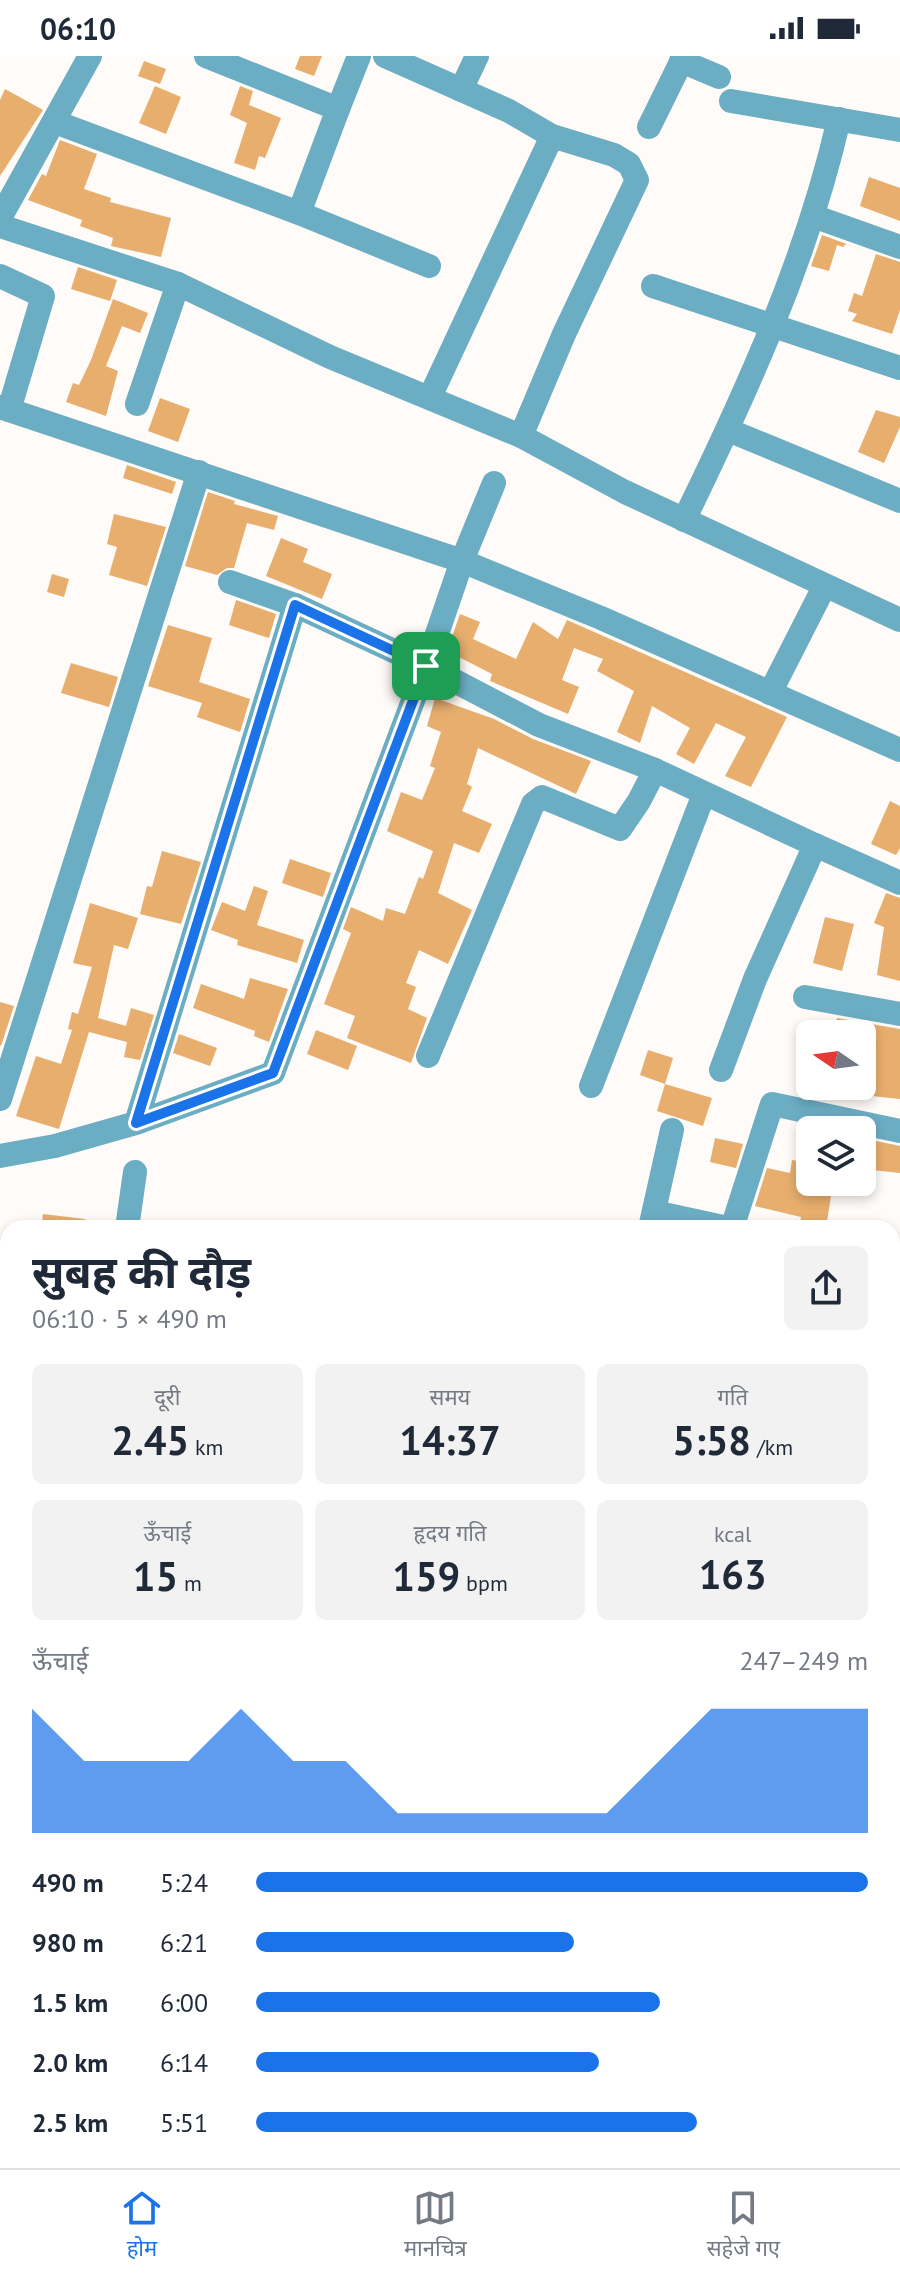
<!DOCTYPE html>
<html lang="hi">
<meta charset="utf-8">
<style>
:root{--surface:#fff;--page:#f2f2f3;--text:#1f2937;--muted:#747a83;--line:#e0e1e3;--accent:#1a73e8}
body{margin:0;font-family:"PT Sans","Noto Sans Devanagari",sans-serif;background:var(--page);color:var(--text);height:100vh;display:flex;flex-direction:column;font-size:30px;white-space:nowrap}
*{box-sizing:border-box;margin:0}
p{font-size:26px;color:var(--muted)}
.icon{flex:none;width:44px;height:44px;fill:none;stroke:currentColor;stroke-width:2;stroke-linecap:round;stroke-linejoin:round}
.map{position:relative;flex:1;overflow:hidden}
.details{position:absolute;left:0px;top:1164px;width:900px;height:948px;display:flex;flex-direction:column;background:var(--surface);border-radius:24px 24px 0 0;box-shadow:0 4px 12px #0003}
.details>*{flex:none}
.needle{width:52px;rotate:283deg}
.buttons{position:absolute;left:796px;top:964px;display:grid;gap:16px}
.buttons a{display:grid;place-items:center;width:80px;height:80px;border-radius:12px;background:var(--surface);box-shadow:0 4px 12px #0003;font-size:40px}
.pin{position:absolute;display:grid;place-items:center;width:68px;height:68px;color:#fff;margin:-34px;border-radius:16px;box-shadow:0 4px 12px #0006}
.round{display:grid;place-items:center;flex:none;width:84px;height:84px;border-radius:12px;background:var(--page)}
.summary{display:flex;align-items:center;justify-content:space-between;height:136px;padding:0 32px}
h1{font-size:44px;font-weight:700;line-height:60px}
.metrics{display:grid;grid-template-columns:repeat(3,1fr);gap:12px;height:136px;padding:8px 32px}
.metrics div{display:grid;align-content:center;border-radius:12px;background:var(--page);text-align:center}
.metrics b{font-size:40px;font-weight:700}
.metrics small{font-size:22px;font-weight:400}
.metrics p{font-size:22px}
.chart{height:224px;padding:16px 32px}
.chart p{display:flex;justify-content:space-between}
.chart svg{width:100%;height:144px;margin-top:8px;fill:var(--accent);opacity:.7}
ul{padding:0 32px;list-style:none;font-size:26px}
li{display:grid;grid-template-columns:128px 96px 1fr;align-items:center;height:60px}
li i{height:20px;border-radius:10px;background:var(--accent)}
.status{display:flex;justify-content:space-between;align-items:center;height:56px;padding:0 40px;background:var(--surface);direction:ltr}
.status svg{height:22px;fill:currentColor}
.dock{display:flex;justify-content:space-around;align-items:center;height:112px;border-top:2px solid var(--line);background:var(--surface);font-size:22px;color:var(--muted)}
.dock a{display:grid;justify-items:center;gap:4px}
.dock .selected{color:var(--accent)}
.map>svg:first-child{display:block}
.building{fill:#e7ae6e}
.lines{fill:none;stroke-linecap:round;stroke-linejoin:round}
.minor{stroke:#6badc3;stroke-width:24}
.route-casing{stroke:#fff;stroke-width:16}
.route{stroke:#1a73e8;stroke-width:10}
</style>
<div class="status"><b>06:10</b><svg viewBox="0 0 49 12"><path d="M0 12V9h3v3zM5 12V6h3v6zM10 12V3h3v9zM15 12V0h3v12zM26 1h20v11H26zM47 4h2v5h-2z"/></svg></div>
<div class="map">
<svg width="900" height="2112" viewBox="0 0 900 2112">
<rect width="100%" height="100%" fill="#fefbf8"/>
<g class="building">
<polygon points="300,0 322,0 314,20 295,13"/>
<polygon points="144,5 166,13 160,28 138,20"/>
<polygon points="155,30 181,41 166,78 139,67"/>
<polygon points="240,30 253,35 249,49 281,62 265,102 259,100 255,114 234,107 247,67 230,59"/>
<polygon points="5,33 43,54 0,120 0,44"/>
<polygon points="60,84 97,98 84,133 111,142 110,146 171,162 161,201 111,190 113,182 80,170 82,164 28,144 42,118 46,120"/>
<polygon points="869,121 900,132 900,165 860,150"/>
<polygon points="822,179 871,197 846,188 843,191 837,189 829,215 811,210"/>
<polygon points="876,198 900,206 900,254 892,278 852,265 857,258 848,255 854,237 862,240"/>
<polygon points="78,211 117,224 110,245 71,233"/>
<polygon points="113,243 148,257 140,277 122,270 106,310 118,315 106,360 66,346 73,327 79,329 91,304"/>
<polygon points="160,342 190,353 178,386 148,375"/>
<polygon points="876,354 900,361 900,371 884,407 858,396"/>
<polygon points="127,409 176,426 172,438 123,422"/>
<polygon points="208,436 235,445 234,448 278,460 274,474 247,467 234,512 227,512 217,519 185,510"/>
<polygon points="114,458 166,471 147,530 109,519 117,491 107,488"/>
<polygon points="281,482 308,493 303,506 332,518 322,543 266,520"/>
<polygon points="52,518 69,523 64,541 47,536"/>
<polygon points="236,544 276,558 269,582 229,569"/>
<polygon points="460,558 480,566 473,583 516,603 533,566 558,583 567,564 787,661 751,731 725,720 746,681 716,667 694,708 676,698 690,672 652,650 640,687 617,676 634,635 597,615 603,603 574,592 562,624 579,631 568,658 490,625 492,618 447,595"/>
<polygon points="168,569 212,582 199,626 250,643 240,676 197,661 202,647 148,630"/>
<polygon points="71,607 118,621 109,651 61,637"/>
<polygon points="435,642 494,663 533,683 591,705 576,738 478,692 467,728 472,731 462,755 492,768 479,797 454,787 438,837 472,854 448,908 419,894 406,927 416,931 408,953 427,962 411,1007 347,982 355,960 324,948 351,877 343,873 351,851 383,865 386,852 405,858 419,821 423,823 433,795 387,775 401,736 422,744 435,712 430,710 441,676 427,670"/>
<polygon points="890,745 900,750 900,792 896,799 871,788"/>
<polygon points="162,795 201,806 181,868 140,858 147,830 152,831"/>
<polygon points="290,803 331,817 323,841 282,827"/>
<polygon points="254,830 268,835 257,869 304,884 297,907 237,889 238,884 211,874 222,846 245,855"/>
<polygon points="886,837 900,842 900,925 877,919 884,871 874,867"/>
<polygon points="90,847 138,862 128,893 114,889 98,962 126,970 131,952 154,959 140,1004 124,1001 127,986 89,976 59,1073 16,1060 36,1000 61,1008 72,974 68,973 72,956 78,958 92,911 73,907"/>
<polygon points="825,861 854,868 842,915 813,907"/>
<polygon points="250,922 288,933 269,986 254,980 255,975 193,952 201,928 244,943"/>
<polygon points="0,946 14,950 1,990 0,989"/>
<polygon points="837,962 900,973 900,1043 862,1039 862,978 833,978"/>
<polygon points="316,974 357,990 348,1014 307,998"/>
<polygon points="179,978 217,992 210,1010 173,997"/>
<polygon points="648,994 673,1002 665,1028 640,1019"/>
<polygon points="665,1028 712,1042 703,1070 657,1055"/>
<polygon points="715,1082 743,1088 736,1112 710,1106"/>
<polygon points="862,1082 900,1090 900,1117 862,1113"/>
<polygon points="792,1104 810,1107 810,1126 829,1126 827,1139 831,1140 826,1172 799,1172 801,1161 755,1150 767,1112 790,1117"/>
<polygon points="43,1158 85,1163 85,1172 41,1172"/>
</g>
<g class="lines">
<g class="minor">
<polyline points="681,5 719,21"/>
<polyline points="461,34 477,0"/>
<polyline points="731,45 900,74"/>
<polyline points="338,53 359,0"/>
<polyline points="55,66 299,157 338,53 206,0"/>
<polyline points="649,71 684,0"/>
<polyline points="299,157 429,210"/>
<polyline points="813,160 900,191"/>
<polyline points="0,162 90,0"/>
<polyline points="0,170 178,228 137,348"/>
<polyline points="0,220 43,240 9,354"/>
<polyline points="178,228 330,301 521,380 564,278 637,124 629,108 614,99 552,80 509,55 385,0"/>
<polyline points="653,230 900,312"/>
<polyline points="430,341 552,80"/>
<polyline points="0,351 462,505 426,610 539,669 655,714 815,789 755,923 721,1014"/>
<polyline points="728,374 900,445"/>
<polyline points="521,380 625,436 900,564"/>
<polyline points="494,427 462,505 601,562 900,694"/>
<path d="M684,464c63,-129 123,-261 155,-401"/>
<polyline points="230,526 295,549"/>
<polyline points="770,637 824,531"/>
<polyline points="815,789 900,827"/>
<polyline points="805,941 900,958"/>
<polyline points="428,1000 533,748 542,741 620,773 639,745 655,714"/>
<polyline points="591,1030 704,738"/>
<polyline points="0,1043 199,416"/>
<polyline points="0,1100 55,1090 136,1067 295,549 426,610 273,1017 136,1067"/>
<polyline points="654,1156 728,1172"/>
<polyline points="127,1172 135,1116"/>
<polyline points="650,1172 672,1074"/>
<polyline points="732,1172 772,1048 900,1075"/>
<polyline points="892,1208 900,1209"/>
<polyline points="0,1280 8,1240"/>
<polyline points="892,1316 900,1315"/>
<polyline points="892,1639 900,1638"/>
<polyline points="892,1680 900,1680"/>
<polyline points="892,1719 900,1718"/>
<polyline points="0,1768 8,1765"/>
<polyline points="892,1769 900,1769"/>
<polyline points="0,1825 8,1822"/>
<polyline points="0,1860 8,1857"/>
<polyline points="0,1903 8,1901"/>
<polyline points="892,1980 900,1958"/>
<polyline points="340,2104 366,2112"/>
<polyline points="418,2105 438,2112"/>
<polyline points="633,2112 636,2104"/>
<polyline points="843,2112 846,2104"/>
</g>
</g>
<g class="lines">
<defs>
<polygon id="route" points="295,549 426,610 273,1017 136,1067"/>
</defs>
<use href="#route" class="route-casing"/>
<use href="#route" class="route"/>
</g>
</svg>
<div class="buttons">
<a><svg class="needle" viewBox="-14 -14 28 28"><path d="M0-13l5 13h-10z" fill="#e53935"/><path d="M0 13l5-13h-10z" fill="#747a83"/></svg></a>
<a><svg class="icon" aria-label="layers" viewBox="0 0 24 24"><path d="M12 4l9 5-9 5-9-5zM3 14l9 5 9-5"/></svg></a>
</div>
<div class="pin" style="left:426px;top:610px;background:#1e9e55"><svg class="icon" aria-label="arrive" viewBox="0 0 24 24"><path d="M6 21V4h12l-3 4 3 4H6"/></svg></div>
<section class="details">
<div class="summary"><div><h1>सुबह की दौड़</h1><p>06:10 · 5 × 490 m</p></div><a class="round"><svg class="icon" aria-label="share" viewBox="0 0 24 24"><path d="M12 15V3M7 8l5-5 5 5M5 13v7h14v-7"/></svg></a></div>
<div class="metrics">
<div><p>दूरी</p><b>2.45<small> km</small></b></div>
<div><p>समय</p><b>14:37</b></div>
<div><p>गति</p><b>5:58<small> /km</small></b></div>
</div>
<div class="metrics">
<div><p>ऊँचाई</p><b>15<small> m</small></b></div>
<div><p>हृदय गति</p><b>159<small> bpm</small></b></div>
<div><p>kcal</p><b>163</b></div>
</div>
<div class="chart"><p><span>ऊँचाई</span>247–249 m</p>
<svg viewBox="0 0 160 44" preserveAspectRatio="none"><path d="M0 44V6L10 22L20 22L30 22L40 6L50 22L60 22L70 38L80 38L90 38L100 38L110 38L120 22L130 6L140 6L150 6L160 6V44z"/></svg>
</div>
<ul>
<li><b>490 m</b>5:24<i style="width:100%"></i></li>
<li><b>980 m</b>6:21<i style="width:52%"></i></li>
<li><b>1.5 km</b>6:00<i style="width:66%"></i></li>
<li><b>2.0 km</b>6:14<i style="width:56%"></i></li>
<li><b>2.5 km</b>5:51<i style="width:72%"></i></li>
</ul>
</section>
</div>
<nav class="dock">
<a class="selected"><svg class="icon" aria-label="home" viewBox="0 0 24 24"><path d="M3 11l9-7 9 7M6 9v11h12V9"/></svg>होम</a>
<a><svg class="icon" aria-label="map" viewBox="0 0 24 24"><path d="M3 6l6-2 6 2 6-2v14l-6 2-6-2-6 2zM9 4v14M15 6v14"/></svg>मानचित्र</a>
<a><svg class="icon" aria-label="saved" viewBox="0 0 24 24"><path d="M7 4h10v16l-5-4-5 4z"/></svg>सहेजे गए</a>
</nav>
